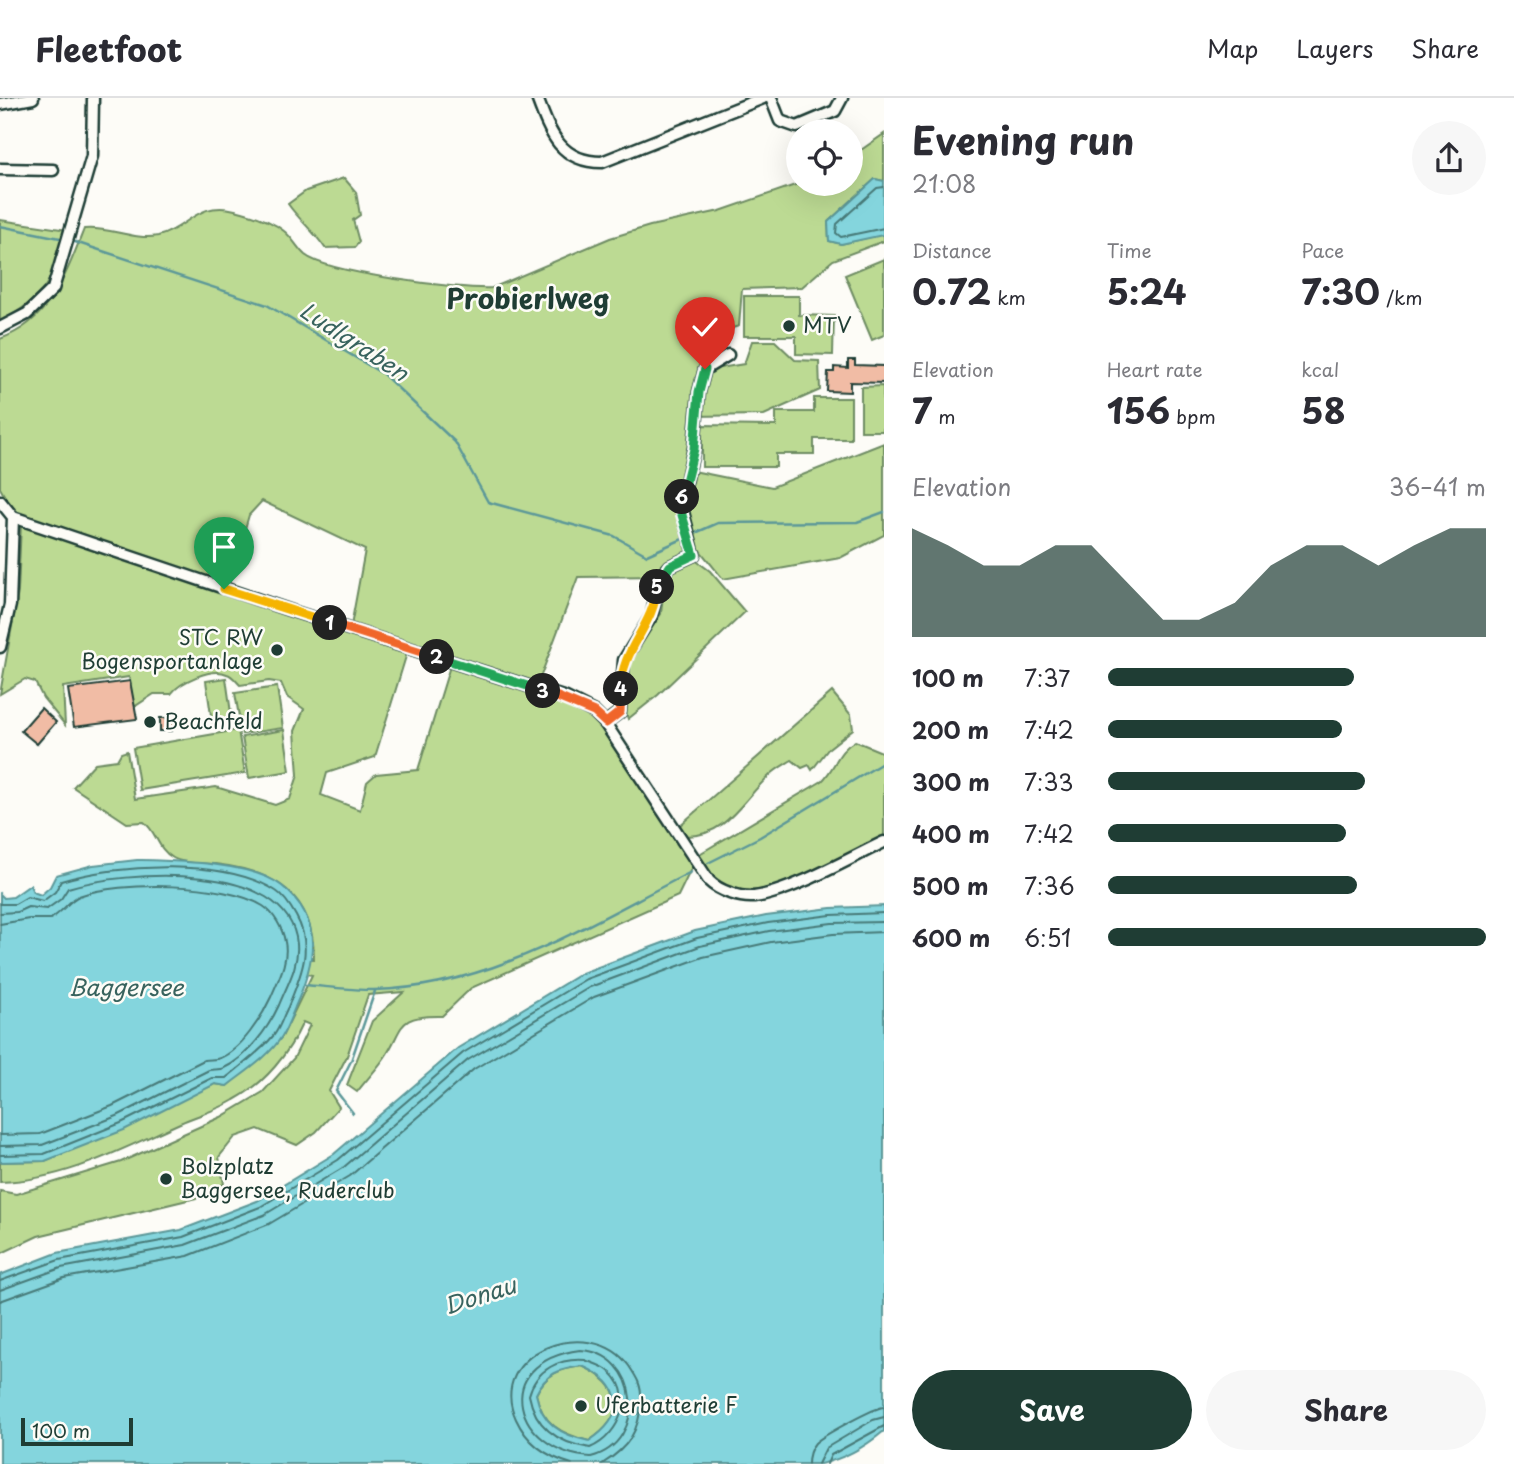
<!DOCTYPE html>
<meta charset="utf-8">
<style>
:root{--surface:#fff;--page:#f7f7f7;--text:#2b2b33;--muted:#7c7c81;--line:#e1e1e2;--accent:#1f3d34}
body{margin:0;font-family:"Playpen Sans",sans-serif;background:var(--page);color:var(--text);height:100vh;display:flex;flex-direction:column;font-size:26px;white-space:nowrap}
*{box-sizing:border-box;margin:0}
p{font-size:23px;color:var(--muted)}
.icon{flex:none;width:38px;height:38px;fill:none;stroke:currentColor;stroke-width:2;stroke-linecap:round;stroke-linejoin:round}
.map{position:relative;flex:1;overflow:hidden}
.sheet{display:flex;flex-direction:column;background:var(--surface);width:630px}
.sheet>*{flex:none}
.controls{position:absolute;left:786px;top:21px;display:grid;gap:14px}
.controls a{display:grid;place-items:center;width:77px;height:77px;border-radius:50%;background:var(--surface);box-shadow:0 7px 28px #0002;font-size:35px}
.scale{position:absolute;left:21px;bottom:18px;width:112px;box-sizing:border-box;padding-left:7px;border:4px solid #1f3d34;border-top:0;font-size:19px;line-height:24px;white-space:nowrap;color:#1f3d34;-webkit-text-stroke:5px #fdfcf7;paint-order:stroke}
.pin{position:absolute;display:grid;place-items:center;width:60px;height:60px;color:#fff;margin:-72px -30px;border-radius:50% 50% 50% 0;rotate:-45deg;box-shadow:0 0 7px #0007}
.pin .icon{rotate:45deg}
.km{position:absolute;width:35px;height:35px;margin:-18px;border-radius:50%;background:#222;color:#fff;font-size:19px;line-height:35px;text-align:center}
.round{display:grid;place-items:center;flex:none;width:74px;height:74px;border-radius:37px;background:var(--page)}
.headline{display:flex;align-items:center;justify-content:space-between;height:119px;padding:0 28px}
h1{font-size:38px;font-weight:700;line-height:52px}
.metrics{display:grid;grid-template-columns:repeat(3,1fr);gap:10px;height:119px;padding:7px 28px}
.metrics div{display:grid;align-content:center}
.metrics b{font-size:35px;font-weight:700}
.metrics small{font-size:19px;font-weight:400}
.metrics p{font-size:19px}
.chart{height:196px;padding:14px 28px}
.chart p{display:flex;justify-content:space-between}
.chart svg{width:100%;height:126px;margin-top:7px;fill:var(--accent);opacity:.7}
.button{display:flex;gap:14px;margin-top:auto;padding:14px 28px}
.button a{flex:1;height:80px;border-radius:42px;background:var(--accent);color:#fff;font-size:28px;font-weight:700;line-height:80px;text-align:center}
.button a+a{background:var(--page);color:var(--text)}
ul{padding:0 28px;list-style:none;font-size:23px}
li{display:grid;grid-template-columns:112px 84px 1fr;align-items:center;height:52px}
li i{height:18px;border-radius:9px;background:var(--accent)}
header{display:flex;align-items:center;gap:42px;box-sizing:border-box;height:98px;padding:0 35px;background:var(--surface);border-bottom:2px solid var(--line)}
header strong{font-size:33px}
nav{display:flex;gap:38px;margin-inline-start:auto;font-size:24px}
main{display:flex;flex:1;min-height:0}
.map>svg:first-child{display:block}
.green{fill:#bcda93;stroke:#6e8c64;stroke-width:2}
.water{fill:#84d5dd;stroke:#5c9899;stroke-width:2;fill-rule:evenodd}
.lines{fill:none;stroke-linecap:round;stroke-linejoin:round}
.shore{stroke:#477a78;stroke-width:2}
.stream{stroke:#5c9899;stroke-width:2.5}
.building{fill:#f1bca5;stroke:#1f3d34;stroke-width:2}
.minor-casing{stroke:#1f3d34;stroke-width:15}
.minor{stroke:#fdfcf7;stroke-width:10}
.split-1-casing{stroke:#fff;stroke-width:14}
.split-2-casing{stroke:#fff;stroke-width:14}
.split-3-casing{stroke:#fff;stroke-width:14}
.split-4-casing{stroke:#fff;stroke-width:14}
.split-5-casing{stroke:#fff;stroke-width:14}
.split-6-casing{stroke:#fff;stroke-width:14}
.split-7-casing{stroke:#fff;stroke-width:14}
.split-1{stroke:#f5b400;stroke-width:9}
.split-2{stroke:#f0652b;stroke-width:9}
.split-3{stroke:#22a559;stroke-width:9}
.split-4{stroke:#f0652b;stroke-width:9}
.split-5{stroke:#f5b400;stroke-width:9}
.split-6{stroke:#22a559;stroke-width:9}
.split-7{stroke:#22a559;stroke-width:9}
.poi-dot{fill:#1f3d34;stroke:#fdfcf7;stroke-width:2.5}
.labels{text-anchor:middle;stroke-width:5;stroke-linejoin:round;paint-order:stroke}
.poi-label{font-size:21px;fill:#1f3d34;stroke:#fdfcf7;text-anchor:start}
.water-label{font-size:23px;font-style:italic;fill:#38635e;stroke:#fdfcf7}
.district-label{font-size:28px;font-weight:bold;fill:#1f3d34;stroke:#fdfcf7}
</style>
<header>
<strong>Fleetfoot</strong>
<nav><a>Map</a><a>Layers</a><a>Share</a></nav>
</header>
<main>
<div class="map">
<svg width="884" height="1366" viewBox="0 0 884 1366">
<rect width="100%" height="100%" fill="#fdfcf7"/>
<filter id="ink" filterUnits="userSpaceOnUse"><feTurbulence type="fractalNoise" baseFrequency=".0143" numOctaves="2"/><feDisplacementMap in="SourceGraphic" scale="14" xChannelSelector="R" yChannelSelector="G"/><feConvolveMatrix kernelMatrix="1 2 1 2 8 2 1 2 1" color-interpolation-filters="sRGB"/></filter>
<g filter="url(#ink)">
<g class="green">
<path d="M884,36v47l-9,-2 -47,43 1,19 12,3 43,-10v7l-51,19 -31,27 -60,2 -3,37c-18,5 -30,11 -35,31l16,11 24,-4 8,-23h23l20,19 24,1 1,29 -56,25 -71,1 -4,47 -11,41 1,21 15,34 16,12 35,41 -87,83 -30,24 -4,-13 5,-44 32,-48 4,-38 -87,1 -41,109 -186,-60 14,-76 -103,-49 -13,14 -21,72 -213,-73 -15,-26v-149c50,-18 66,-64 84,-110 24,-3 50,12 74,7 29,-7 40,-36 77,-26 16,4 36,10 49,21 8,6 13,17 21,24 22,18 156,35 187,33l118,-50 40,-12 70,-15 78,-27h52l1,-27z"/>
<path d="M344,80l12,14 4,23 -7,5 6,22 -4,5 -30,1c-11,-17 -26,-28 -37,-44l18,-13z"/>
<path d="M0,122l68,10c-16,50 -20,66 -68,92z"/>
<polygon points="884,161 884,237 872,242 845,177"/>
<polygon points="744,198 799,198 799,217 834,218 833,257 796,256 796,238 744,238"/>
<polygon points="883,288 883,333 861,333 861,289"/>
<polygon points="814,300 851,300 851,341 814,341 814,356 776,356 776,369 702,369 702,327 776,328 776,314 814,314"/>
<polygon points="884,345 884,437 840,460 723,481 693,444 684,399 693,373 772,389"/>
<path d="M21,426l386,129 -32,104 -48,16 -6,22 39,15 7,-28 9,-8 42,-4 32,-104c50,16 114,26 154,62l89,137 -15,31 -207,92 -29,28c-46,-1 -37,10 -57,41 -8,12 -19,23 -28,35l-10,-7 25,-64 32,-29 -36,3 -21,61 -18,35 10,16 -23,25 -19,13 -39,-16 -23,8 -16,20 5,27 -28,14 -158,38 -38,18v-63l16,3 105,-32 100,-45 42,-25 31,-34 16,-33 -7,-3c-14,31 -37,61 -69,78 -16,10 -36,15 -54,23 -58,26 -114,57 -180,59v-20l45,-1 170,-77 12,2 55,-49 30,-62 -6,-1 1,-15h7c0,-65 -39,-88 -99,-95 -12,-1 -32,0 -42,-6 -16,-9 -16,-26 -29,-36l-17,1 -54,-36 22,-24 22,-3 4,-7 6,-2 8,48 81,-12 59,18 15,-6 8,-24 -3,-44 9,-22 -17,-12 -6,-14 -12,-2 -29,4c-3,-3 -8,-10 -13,-11 -16,-7 -47,8 -56,20h-17l-20,13 -5,-30 -66,10 2,38 -22,-27 -8,-16 -10,-3 -25,15 18,-102z"/>
<polygon points="226,580 232,622 212,624 206,583"/>
<polygon points="277,589 283,630 242,636 235,595"/>
<path d="M832,594l19,23 2,14 -24,19 -17,22 -3,-5 -7,3 -10,-8c-8,5 -16,9 -23,16 -26,23 -42,60 -82,60l-8,-10z"/>
<polygon points="238,632 245,675 140,692 133,650"/>
<polygon points="284,632 290,673 249,680 242,639"/>
<path d="M855,643l29,12v86c-23,10 -47,20 -70,31 -50,22 -81,38 -118,-14l126,-75c14,-14 15,-30 33,-40z"/>
<path d="M582,1268c42,19 46,49 7,75 -28,-7 -47,-17 -53,-47 10,-21 24,-25 46,-28z"/>
</g>
<g class="water">
<polygon points="875,81 884,83 883,137 841,146 829,143 828,124"/>
<path d="M137,762c38,1 115,2 145,26 44,35 32,78 13,121 -4,10 -8,21 -13,29 -12,20 -37,36 -55,50l-12,-2 -91,46 -79,31 -45,1v-268l4,4 9,-1 17,-12 3,7 8,3 9,-8 6,-12 37,-10z"/>
<path d="M884,808v525c-19,16 -40,28 -64,33h-820v-189l57,-22 124,-23 76,-29 77,-47 124,-106 124,-75 113,-42 71,-15 65,-8zM582,1268c42,18 46,49 7,75 -28,-6 -47,-17 -53,-47 10,-21 24,-25 46,-28z"/>
</g>
<g class="lines">
<g class="shore">
<polyline points="884,89 877,90 837,126 836,135 841,139 884,130"/>
<path d="M0,806h15l12,-7 16,4 12,-9 6,-11c55,-17 165,-23 215,10 8,5 15,16 20,25 18,32 5,59 -8,91 -5,9 -8,21 -14,28 -14,17 -32,30 -48,43h-14l-91,45 -77,31 -44,1"/>
<path d="M0,815l17,-1 11,-5 19,2 14,-10 7,-11c56,-17 221,-29 229,56 2,22 -10,41 -18,61 -10,22 -32,53 -55,63 -4,2 -11,1 -15,2l-92,46 -75,29 -42,1"/>
<path d="M0,826l29,-5h21c11,-5 19,-19 29,-23 41,-15 146,-14 184,10 11,7 20,23 22,36 4,19 -7,38 -14,55 -9,20 -30,53 -51,61 -4,2 -11,1 -16,2l-92,46 -72,28 -40,1"/>
<polyline points="0,1183 59,1162 183,1139 260,1109 338,1062 463,955 586,881 697,840 768,825 831,817 884,815"/>
<polyline points="0,1192 61,1170 185,1147 264,1117 344,1069 468,962 590,889 700,848 769,833 832,825 884,824"/>
<polyline points="0,1203 64,1180 188,1158 269,1126 350,1078 474,971 594,899 703,859 771,844 833,836 884,834"/>
<path d="M580,1252c61,2 69,92 11,107 -76,-5 -104,-94 -11,-107z"/>
<path d="M585,1262c7,3 15,5 21,9 32,22 14,67 -16,79 -32,-5 -55,-21 -61,-53 7,-26 31,-37 56,-35z"/>
<path d="M572,1366c-25,-7 -45,-21 -56,-45 -31,-67 75,-106 113,-53 8,12 13,20 12,34 -1,31 -13,48 -39,64"/>
<path d="M808,1366c0,-8 2,-15 7,-21 7,-7 60,-36 69,-36"/>
<polyline points="818,1366 826,1350 873,1322 884,1319"/>
<polyline points="827,1366 831,1357 884,1328"/>
</g>
<g class="stream">
<polyline points="0,128 65,141"/>
<polyline points="72,143 267,207 383,276 455,344 488,404 614,438 647,457 687,439"/>
<polyline points="693,436 718,425 857,424 884,414"/>
<polyline points="708,765 760,739 884,664"/>
<path d="M305,887c23,2 46,5 69,5 117,-2 217,-68 317,-118"/>
<polyline points="353,1015 336,993 351,963 375,893"/>
</g>
</g>
<g class="building">
<polygon points="848,262 855,262 855,267 884,268 884,285 850,284 850,294 827,293 828,274 834,274 834,269 848,270"/>
<polygon points="130,583 137,621 74,629 68,591"/>
<polygon points="41,610 56,624 37,646 21,633"/>
<polygon points="160,620 180,620 183,624 178,628 172,628 172,633 160,633"/>
</g>
<g class="lines">
<defs>
<g id="minor">
<path d="M537,0c13,35 23,64 65,64l161,-64"/>
<polyline points="771,0 780,23 797,29 835,13 842,0"/>
<polyline points="0,6 33,0"/>
<polyline points="0,71 53,72"/>
<polyline points="0,230 27,216 53,191 92,58 93,0"/>
<polyline points="0,403 13,419 10,507 0,549"/>
<path d="M13,419l279,94 274,87 28,14 11,11 104,158c10,10 31,17 45,16 35,-4 96,-39 130,-55"/>
<polyline points="605,625 620,614 624,562 652,517 657,489 663,476 670,468 694,457 681,406 694,350 699,294 705,271 728,257"/>
</g>
</defs>
<use href="#minor" class="minor-casing"/>
<use href="#minor" class="minor"/>
</g>
</g>
<g class="lines" filter="url(#ink)">
<defs>
<polyline id="split-1" points="224,491 330,525"/>
<polyline id="split-2" points="330,525 437,559"/>
<polyline id="split-3" points="437,559 543,593"/>
<polyline id="split-4" points="543,593 594,614 606,625 620,614 621,591"/>
<path id="split-5" d="M621,591c0,-41 33,-62 36,-102"/>
<polyline id="split-6" points="657,489 670,468 694,457 682,417 682,399"/>
<polyline id="split-7" points="682,399 694,351 699,294 705,271"/>
</defs>
<use href="#split-1" class="split-1-casing"/>
<use href="#split-2" class="split-2-casing"/>
<use href="#split-3" class="split-3-casing"/>
<use href="#split-4" class="split-4-casing"/>
<use href="#split-5" class="split-5-casing"/>
<use href="#split-6" class="split-6-casing"/>
<use href="#split-7" class="split-7-casing"/>
<use href="#split-1" class="split-1"/>
<use href="#split-2" class="split-2"/>
<use href="#split-3" class="split-3"/>
<use href="#split-4" class="split-4"/>
<use href="#split-5" class="split-5"/>
<use href="#split-6" class="split-6"/>
<use href="#split-7" class="split-7"/>
</g>
<g class="poi-dot">
<circle cx="789" cy="228" r="7"/>
<circle cx="277" cy="552" r="7"/>
<circle cx="150" cy="624" r="7"/>
<circle cx="166" cy="1081" r="7"/>
<circle cx="581" cy="1308" r="7"/>
</g>
<g class="labels">
<g class="poi-label">
<text x="803" y="235">MTV</text>
<text x="263" y="547" text-anchor="end">STC RW<tspan x="263" dy="24">Bogensportanlage</tspan></text>
<text x="164" y="631">Beachfeld</text>
<text x="180" y="1076">Bolzplatz<tspan x="180" dy="24">Baggersee, Ruderclub</tspan></text>
<text x="595" y="1315">Uferbatterie F</text>
</g>
<g class="water-label">
<text transform="translate(354 244) rotate(33)" y="8">Ludlgraben</text>
<text x="126" y="898">Baggersee</text>
<text transform="translate(480 1198) rotate(-18)" y="8">Donau</text>
</g>
<g class="district-label">
<text x="528" y="211">Probierlweg</text>
</g>
</g>
</svg>
<div class="controls">
<a><svg class="icon" aria-label="locate" viewBox="0 0 24 24"><circle cx="12" cy="12" r="6"/><path d="M12 2v4M12 18v4M2 12h4M18 12h4"/></svg></a>
</div>
<div class="scale">100 m</div>
<div class="pin" style="left:224px;top:491px;background:#1e9e55"><svg class="icon" aria-label="arrive" viewBox="0 0 24 24"><path d="M6 21V4h12l-3 4 3 4H6"/></svg></div>
<div class="pin" style="left:705px;top:271px;background:#d93025"><svg class="icon" aria-label="check" viewBox="0 0 24 24"><path d="M5 12l5 5 9-10"/></svg></div>
<b class="km" style="left:330px;top:525px">1</b>
<b class="km" style="left:437px;top:559px">2</b>
<b class="km" style="left:543px;top:593px">3</b>
<b class="km" style="left:621px;top:591px">4</b>
<b class="km" style="left:657px;top:489px">5</b>
<b class="km" style="left:682px;top:399px">6</b>
</div>
<section class="sheet">
<div class="headline"><div><h1>Evening run</h1><p>21:08</p></div><a class="round"><svg class="icon" aria-label="share" viewBox="0 0 24 24"><path d="M12 15V3M7 8l5-5 5 5M5 13v7h14v-7"/></svg></a></div>
<div class="metrics">
<div><p>Distance</p><b>0.72<small> km</small></b></div>
<div><p>Time</p><b>5:24</b></div>
<div><p>Pace</p><b>7:30<small> /km</small></b></div>
</div>
<div class="metrics">
<div><p>Elevation</p><b>7<small> m</small></b></div>
<div><p>Heart rate</p><b>156<small> bpm</small></b></div>
<div><p>kcal</p><b>58</b></div>
</div>
<div class="chart"><p><span>Elevation</span>36–41 m</p>
<svg viewBox="0 0 160 44" preserveAspectRatio="none"><path d="M0 44V6L10 12L20 19L30 19L40 12L50 12L60 25L70 38L80 38L90 32L100 19L110 12L120 12L130 19L140 12L150 6L160 6V44z"/></svg>
</div>
<ul>
<li><b>100 m</b>7:37<i style="width:65%"></i></li>
<li><b>200 m</b>7:42<i style="width:62%"></i></li>
<li><b>300 m</b>7:33<i style="width:68%"></i></li>
<li><b>400 m</b>7:42<i style="width:63%"></i></li>
<li><b>500 m</b>7:36<i style="width:66%"></i></li>
<li><b>600 m</b>6:51<i style="width:100%"></i></li>
</ul>
<div class="button"><a>Save</a><a>Share</a></div>
</section>
</main>
